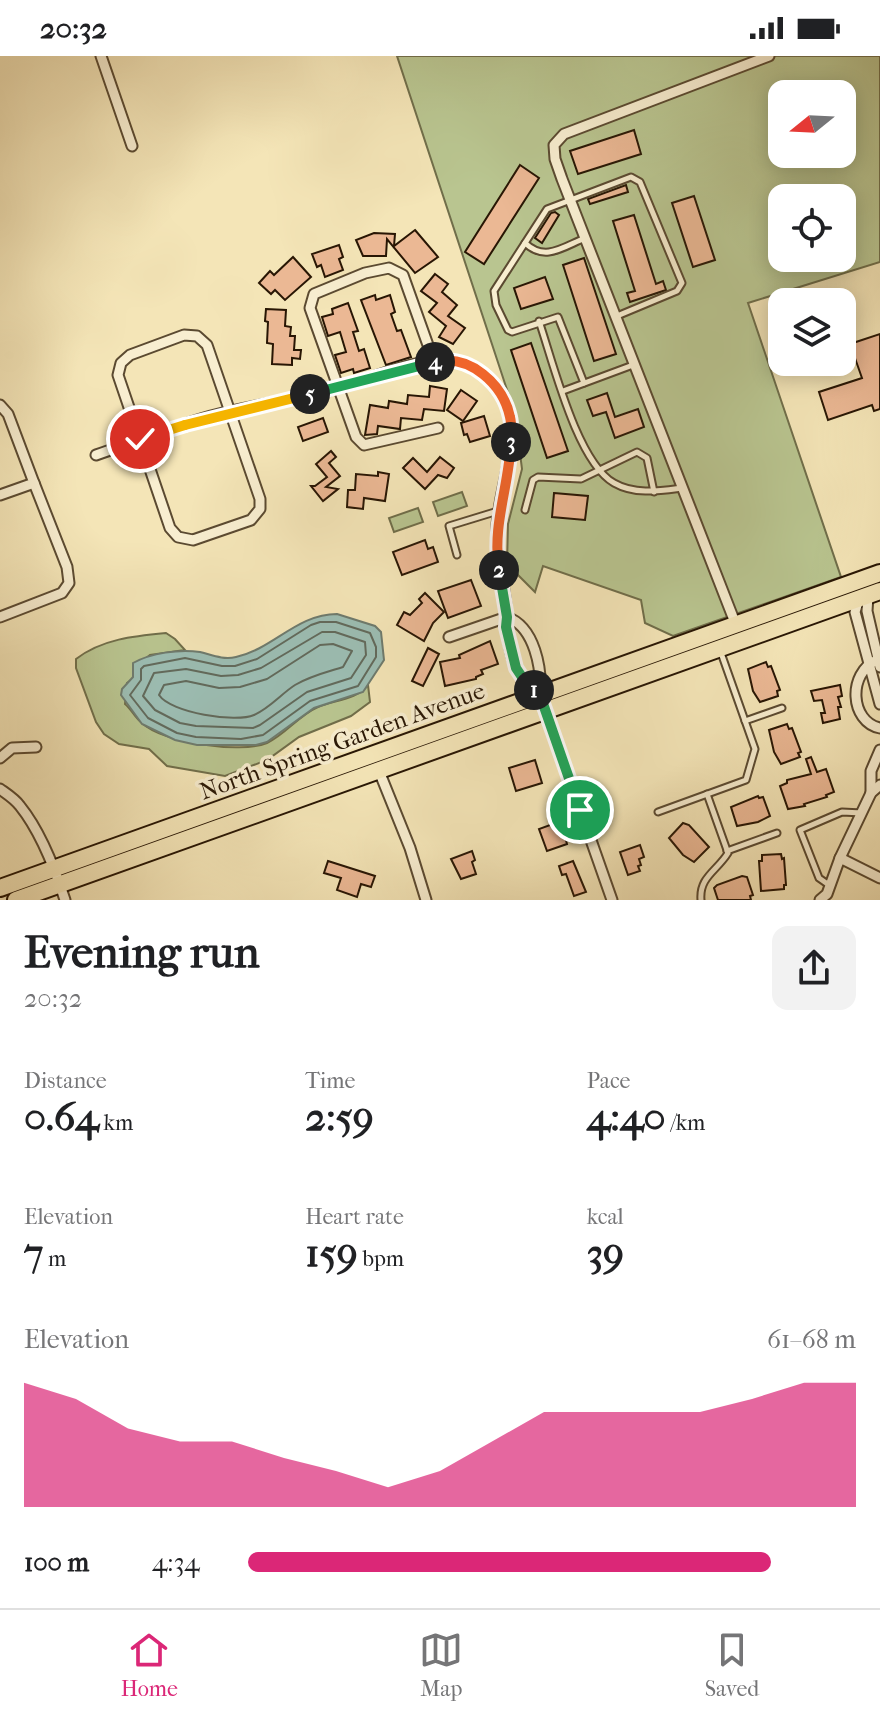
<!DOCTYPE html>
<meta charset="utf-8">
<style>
:root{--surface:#fff;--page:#f2f2f2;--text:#202124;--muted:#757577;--line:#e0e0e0;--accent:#db2777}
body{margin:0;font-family:"IM FELL French Canon",serif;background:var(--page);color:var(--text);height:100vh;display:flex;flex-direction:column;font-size:30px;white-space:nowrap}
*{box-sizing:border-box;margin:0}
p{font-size:26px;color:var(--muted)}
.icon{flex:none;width:44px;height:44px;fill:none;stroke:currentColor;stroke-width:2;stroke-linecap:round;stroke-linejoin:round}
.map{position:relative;height:844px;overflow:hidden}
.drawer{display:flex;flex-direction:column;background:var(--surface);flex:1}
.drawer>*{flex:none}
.needle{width:52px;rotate:252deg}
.fabs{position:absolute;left:768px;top:24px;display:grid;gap:16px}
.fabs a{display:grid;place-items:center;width:88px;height:88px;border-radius:16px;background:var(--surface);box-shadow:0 4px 20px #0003;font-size:40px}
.pin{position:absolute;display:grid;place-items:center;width:68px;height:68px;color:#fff;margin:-34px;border:4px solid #fff;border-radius:50%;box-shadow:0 2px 8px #0007}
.km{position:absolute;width:40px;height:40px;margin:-20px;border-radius:50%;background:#222;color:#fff;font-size:22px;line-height:40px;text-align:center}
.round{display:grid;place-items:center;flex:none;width:84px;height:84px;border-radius:16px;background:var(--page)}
.headline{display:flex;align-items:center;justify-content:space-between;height:136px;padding:0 24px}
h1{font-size:44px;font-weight:700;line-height:60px}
.stats{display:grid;grid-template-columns:repeat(3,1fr);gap:12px;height:136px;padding:8px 24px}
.stats div{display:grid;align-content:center}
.stats b{font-size:40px;font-weight:700}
.stats small{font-size:22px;font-weight:400}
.stats p{font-size:22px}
.chart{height:224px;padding:16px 24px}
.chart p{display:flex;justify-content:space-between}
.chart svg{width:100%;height:144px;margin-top:8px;fill:var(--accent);opacity:.7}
ul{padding:0 24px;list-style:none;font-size:26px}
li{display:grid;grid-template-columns:128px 96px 1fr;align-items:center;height:60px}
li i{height:20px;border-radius:10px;background:var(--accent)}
.status{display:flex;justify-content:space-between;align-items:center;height:56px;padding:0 40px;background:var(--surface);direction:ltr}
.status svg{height:22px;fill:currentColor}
.dock{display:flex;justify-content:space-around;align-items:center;height:112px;border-top:2px solid var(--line);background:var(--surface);font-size:22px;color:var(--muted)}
.dock a{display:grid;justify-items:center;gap:4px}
.dock .on{color:var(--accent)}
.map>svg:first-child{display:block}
.green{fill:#b9c590;stroke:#706e4a;stroke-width:2;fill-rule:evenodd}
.water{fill:#9cbeb4;stroke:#6e7b6e;stroke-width:2}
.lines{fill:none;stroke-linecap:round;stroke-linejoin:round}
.shore{stroke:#626a5c;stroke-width:2}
.building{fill:#ebb894;stroke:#281604;stroke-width:2}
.service-casing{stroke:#5b4a31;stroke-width:9}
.minor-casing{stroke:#5b4a31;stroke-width:13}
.trunk-casing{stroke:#281604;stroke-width:20}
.service{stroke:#f8eed0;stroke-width:5}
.minor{stroke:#f8eed0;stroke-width:9}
.trunk{stroke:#f4e5b7;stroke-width:16}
.split-1-casing{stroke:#fff;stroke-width:16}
.split-2-casing{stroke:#fff;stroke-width:16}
.split-3-casing{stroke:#fff;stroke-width:16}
.split-4-casing{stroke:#fff;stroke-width:16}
.split-5-casing{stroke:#fff;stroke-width:16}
.split-6-casing{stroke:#fff;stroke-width:16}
.split-7-casing{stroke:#fff;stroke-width:16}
.split-1{stroke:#22a559;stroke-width:10}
.split-2{stroke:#22a559;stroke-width:10}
.split-3{stroke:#f0652b;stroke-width:10}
.split-4{stroke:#f0652b;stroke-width:10}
.split-5{stroke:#22a559;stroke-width:10}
.split-6{stroke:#f5b400;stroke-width:10}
.split-7{stroke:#f5b400;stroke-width:10}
.labels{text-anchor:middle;stroke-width:7;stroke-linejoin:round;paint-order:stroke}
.street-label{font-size:24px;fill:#281604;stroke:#f8eed0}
</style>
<div class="status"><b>20:32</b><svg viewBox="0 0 49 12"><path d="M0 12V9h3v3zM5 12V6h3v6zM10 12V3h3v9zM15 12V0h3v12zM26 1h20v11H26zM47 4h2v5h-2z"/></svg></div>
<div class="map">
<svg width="880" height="844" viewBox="0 0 880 844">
<rect width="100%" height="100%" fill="#f4e5b7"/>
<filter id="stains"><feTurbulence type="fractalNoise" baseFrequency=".0025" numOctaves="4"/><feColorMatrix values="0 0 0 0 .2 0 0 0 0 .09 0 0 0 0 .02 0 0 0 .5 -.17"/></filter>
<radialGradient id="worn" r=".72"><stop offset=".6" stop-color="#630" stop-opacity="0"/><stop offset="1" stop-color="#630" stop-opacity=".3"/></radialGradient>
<g class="green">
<path d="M397,0h483v206l-132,41 93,274 -168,59 -28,-13 -4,-23 -98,-34 -8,26 -28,-28 1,-40 14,-55 -7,-55zM782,38h60v60h-60zM782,142h60v60h-60z"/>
<polygon points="462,436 467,450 438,460 433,446"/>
<polygon points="418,452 423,466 394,476 389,462"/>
<path d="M166,577l9,6 10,11 -35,5 -17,14 1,9 -7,5 -2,21c7,6 10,14 17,19 21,20 98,31 125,20 19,-9 32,-28 51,-36 16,-7 39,-7 50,-22l2,17 -19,14 -52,21 -32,23 -42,16 -58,-10 -18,-17 -30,-5 -15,-10 -8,-12 -20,-54v-9c26,-20 58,-23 90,-26z"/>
</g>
<path class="water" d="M337,558l38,12 6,6 3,28 -21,32 -49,16 -47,34 -11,3h-59l-22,-5 -33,-16 -21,-29 1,-6 11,-12v-14c18,-10 46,-14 67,-11 12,3 23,8 36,5 37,-8 61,-43 101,-43z"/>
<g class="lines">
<g class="shore">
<polygon points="320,566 336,566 370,577 376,591 376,601 358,630 310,645 263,679 241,683 196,681 177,677 148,662 130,639 141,624 141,613 144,610 185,602 222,610 235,610 257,603 311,569"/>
<polygon points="322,576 335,576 365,586 366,599 351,622 307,636 260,669 253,672 196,670 180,667 155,654 143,640 154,617 186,613 221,620 238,619 261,612"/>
<path d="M333,588l19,7 -9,16c-16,5 -33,9 -48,18 -14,9 -25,23 -41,30 -18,8 -83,-2 -95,-20l5,-10 22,-4 33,7 21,-1 27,-8 53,-34z"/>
</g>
</g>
<g class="building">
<polygon points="634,74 641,98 578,118 570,95"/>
<polygon points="520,109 539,122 484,208 465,196"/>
<polygon points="626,129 628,136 590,148 588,143"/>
<polygon points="694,140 715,204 693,211 672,147"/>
<polygon points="555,156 559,159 542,187 535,182 551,157"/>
<polygon points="634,159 656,228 663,225 666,234 630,246 627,237 635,235 613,165"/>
<polygon points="415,174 438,201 415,217 387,183 386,200 363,200 356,184 374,177 395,178 394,190"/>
<polygon points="339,189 343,201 339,203 343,214 325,221 321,209 317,211 312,198"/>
<polygon points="293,201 311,221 285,244 275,234 271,238 259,227 270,215 274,219"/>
<polygon points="584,202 616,298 594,305 563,209"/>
<polygon points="435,218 448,228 442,236 457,249 448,260 465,272 453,288 439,281 446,270 429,256 437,247 421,235"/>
<polygon points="545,221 553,243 521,253 514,232"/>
<polygon points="375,239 376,244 390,239 395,256 391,258 397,275 401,274 411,301 386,309 361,244"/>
<polygon points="348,247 358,275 353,276 359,295 364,293 370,312 354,317 353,313 341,317 335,299 346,296 340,276 328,280 322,261 333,258 332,253"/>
<polygon points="266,253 286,254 285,270 291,271 290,280 295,280 294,294 301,294 300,303 292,302 292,309 272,308 273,288 267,287 268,266 265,265"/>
<polygon points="880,278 880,353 874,355 872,349 828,364 819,336 862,322 850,288"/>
<polygon points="531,287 568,395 547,402 511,294"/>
<polygon points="430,330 447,333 444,355 424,353 422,364 401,362 400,373 378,370 377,378 365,379 370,349 388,352 389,345 407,348 408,339 429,341"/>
<polygon points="461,334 477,345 463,365 447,354"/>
<polygon points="607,337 615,361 638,353 644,371 615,382 606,356 593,360 587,344"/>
<polygon points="484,360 490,380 470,386 467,378 464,379 461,367"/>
<polygon points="323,362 328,376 303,385 298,371"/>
<polygon points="331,395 336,401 329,407 340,420 326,431 338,433 323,445 311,430 315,430 327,421 316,408"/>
<polygon points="440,401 454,412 447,422 438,419 425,433 403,412 413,402 427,416"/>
<polygon points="378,416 389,418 385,445 364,442 363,453 347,451 348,434 355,434 356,418 378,420"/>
<polygon points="554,437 588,440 585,464 552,461"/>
<polygon points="425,484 428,493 433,491 438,506 402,519 393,496"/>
<polygon points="471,524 481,550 448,562 438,535"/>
<polygon points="425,537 444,556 433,567 424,585 397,569 404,556 410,559 422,547 419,543"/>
<polygon points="490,585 498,608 481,614 483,618 476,621 476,623 445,630 440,606 460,602 459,599"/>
<polygon points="428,592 439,598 423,630 412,625"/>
<polygon points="766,606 768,611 771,610 780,634 777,635 778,640 760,646 753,635 748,613"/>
<polygon points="840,629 842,640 838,641 841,651 838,651 840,663 823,667 821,657 825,657 822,644 814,645 811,635"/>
<polygon points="787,668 789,673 792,672 801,696 798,697 800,701 781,708 774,696 769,674"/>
<polygon points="811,701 817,716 826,713 834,736 826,739 827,741 804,748 805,750 788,753 780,730 787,727 787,724 811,718 806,703"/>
<polygon points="535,704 542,727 516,735 509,712"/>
<polygon points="758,740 759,742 763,741 770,760 758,766 737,770 731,751"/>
<polygon points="561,765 567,788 547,795 539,773"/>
<polygon points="683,767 689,769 709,791 694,806 683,799 669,782"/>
<polygon points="640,789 644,801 639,803 641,809 638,810 640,815 628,819 620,796"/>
<polygon points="472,795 475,804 472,806 476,818 461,823 451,803"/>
<polygon points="781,798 782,803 784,802 786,829 784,829 784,833 761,835 759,805 762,805 762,799"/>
<polygon points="328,805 375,820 371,831 361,828 357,841 337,834 341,822 324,817"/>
<polygon points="573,805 586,836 574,840 566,818 562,819 559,810"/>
<polygon points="742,820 747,821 753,839 750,840 751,844 718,844 714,832 717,829"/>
</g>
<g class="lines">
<defs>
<g id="service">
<path d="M525,187c20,19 38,4 60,-5"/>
<path d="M539,265c14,41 38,141 75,162 21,12 45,8 68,5"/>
<polyline points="584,327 558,261 512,276 508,274 496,249 494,235 547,153 631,121 640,126 682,227 677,235 617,260"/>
<polyline points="563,335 633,309"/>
<polyline points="525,454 533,424 538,421 581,423 637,396 647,402 654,436"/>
<polyline points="457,499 449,470 498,455"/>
<polyline points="745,665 782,652"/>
<polyline points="658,756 746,724 755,693 720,594"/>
<polyline points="727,795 777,777"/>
<polyline points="829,829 819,822 800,774 842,756 862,757"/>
<path d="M701,844c-2,-23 16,-29 27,-47l-21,-59"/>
</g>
<g id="minor">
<polyline points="101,0 132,90"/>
<polygon points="184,279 197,280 207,289 260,443 260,453 251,464 193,484 178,481 170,472 118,319 121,307 130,299"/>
<polyline points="434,306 403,219 389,212 365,217 314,238 310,252 356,381 364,389 438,372"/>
<polyline points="0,349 8,358 34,427 0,439"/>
<path d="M96,399c38,-13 76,-28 115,-39 43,-11 88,-17 130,-29 31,-8 75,-29 106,-26 16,1 32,8 43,19 40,43 11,95 7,145 -2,31 8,59 10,90 1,18 1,35 9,53 5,12 14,19 24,27"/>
<polyline points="868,540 867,555 880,611"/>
<polyline points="859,543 855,556 880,648"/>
<polyline points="0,561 62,537 69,527 67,511 34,427"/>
<path d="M507,561c28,10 35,52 33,78l72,205"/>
<polyline points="736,569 562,123 555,103 554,89 564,78 769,0"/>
<polyline points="449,581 507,561"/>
<path d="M877,604c-30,13 -27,62 3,68"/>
<polyline points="0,702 12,692 36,691"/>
<polyline points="379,715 410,792 426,844"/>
<path d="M0,733c7,5 15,10 20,17 21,26 35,63 45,94"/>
<polyline points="871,737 871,715 880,694"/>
<polyline points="840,802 871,737 880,729"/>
<polyline points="820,844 827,838 840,802 880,822"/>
</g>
<g id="trunk">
<polyline points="0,832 880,517"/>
<polyline points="16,844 880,535"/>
</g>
</defs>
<use href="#service" class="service-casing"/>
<use href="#minor" class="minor-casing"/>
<use href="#trunk" class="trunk-casing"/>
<use href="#service" class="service"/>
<use href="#minor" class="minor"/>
<use href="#trunk" class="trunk"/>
</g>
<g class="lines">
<defs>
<polyline id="split-1" points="534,634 540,639 580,754"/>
<polyline id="split-2" points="499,514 507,561 506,571 516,612 526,627 534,634"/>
<path id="split-3" d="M499,514c-7,-46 10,-83 12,-128"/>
<path id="split-4" d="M435,306c35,-8 68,22 75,55 2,8 1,17 1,25"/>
<polyline id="split-5" points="310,338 435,306"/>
<polyline id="split-6" points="185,369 310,338"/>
<polyline id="split-7" points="140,383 185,369"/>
</defs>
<use href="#split-1" class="split-1-casing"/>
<use href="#split-2" class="split-2-casing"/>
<use href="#split-3" class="split-3-casing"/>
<use href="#split-4" class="split-4-casing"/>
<use href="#split-5" class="split-5-casing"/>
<use href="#split-6" class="split-6-casing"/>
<use href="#split-7" class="split-7-casing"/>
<use href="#split-1" class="split-1"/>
<use href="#split-2" class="split-2"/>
<use href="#split-3" class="split-3"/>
<use href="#split-4" class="split-4"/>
<use href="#split-5" class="split-5"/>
<use href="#split-6" class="split-6"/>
<use href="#split-7" class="split-7"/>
</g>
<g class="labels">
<g class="street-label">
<text transform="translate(342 685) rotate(-20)" y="8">North Spring Garden Avenue</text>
</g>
</g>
<rect width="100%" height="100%" filter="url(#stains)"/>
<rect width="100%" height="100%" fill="url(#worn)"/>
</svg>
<div class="fabs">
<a><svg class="needle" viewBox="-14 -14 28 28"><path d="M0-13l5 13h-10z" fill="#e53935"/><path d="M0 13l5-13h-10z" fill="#757577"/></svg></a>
<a><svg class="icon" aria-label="locate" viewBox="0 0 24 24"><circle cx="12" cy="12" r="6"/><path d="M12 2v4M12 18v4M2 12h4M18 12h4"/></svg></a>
<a><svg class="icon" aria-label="layers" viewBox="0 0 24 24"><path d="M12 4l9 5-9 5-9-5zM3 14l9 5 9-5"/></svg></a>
</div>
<div class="pin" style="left:580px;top:754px;background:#1e9e55"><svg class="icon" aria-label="arrive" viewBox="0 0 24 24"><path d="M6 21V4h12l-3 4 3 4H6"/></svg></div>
<div class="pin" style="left:140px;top:383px;background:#d93025"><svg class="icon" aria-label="check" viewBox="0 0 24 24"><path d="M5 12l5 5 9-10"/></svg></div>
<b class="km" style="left:534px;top:634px">1</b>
<b class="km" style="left:499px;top:514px">2</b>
<b class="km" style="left:511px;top:386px">3</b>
<b class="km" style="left:435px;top:306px">4</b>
<b class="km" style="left:310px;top:338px">5</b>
</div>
<section class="drawer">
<div class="headline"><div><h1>Evening run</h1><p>20:32</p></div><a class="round"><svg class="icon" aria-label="share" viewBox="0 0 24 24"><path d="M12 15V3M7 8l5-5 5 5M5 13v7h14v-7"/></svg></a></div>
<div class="stats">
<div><p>Distance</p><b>0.64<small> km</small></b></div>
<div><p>Time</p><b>2:59</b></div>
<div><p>Pace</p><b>4:40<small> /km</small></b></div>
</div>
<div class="stats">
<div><p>Elevation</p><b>7<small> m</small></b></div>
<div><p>Heart rate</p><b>159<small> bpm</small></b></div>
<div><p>kcal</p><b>39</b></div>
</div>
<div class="chart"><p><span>Elevation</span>61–68 m</p>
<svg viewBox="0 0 160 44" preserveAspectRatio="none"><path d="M0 44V6L10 11L20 20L30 24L40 24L50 29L60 33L70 38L80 33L90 24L100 15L110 15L120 15L130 15L140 11L150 6L160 6V44z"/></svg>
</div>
<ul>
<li><b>100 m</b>4:34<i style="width:86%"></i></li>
</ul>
</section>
<nav class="dock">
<a class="on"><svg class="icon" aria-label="home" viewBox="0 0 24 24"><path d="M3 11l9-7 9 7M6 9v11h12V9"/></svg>Home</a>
<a><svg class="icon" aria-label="map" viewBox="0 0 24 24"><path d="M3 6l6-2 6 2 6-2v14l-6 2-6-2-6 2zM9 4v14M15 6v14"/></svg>Map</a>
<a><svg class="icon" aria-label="saved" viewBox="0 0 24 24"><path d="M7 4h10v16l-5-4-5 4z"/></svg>Saved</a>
</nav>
